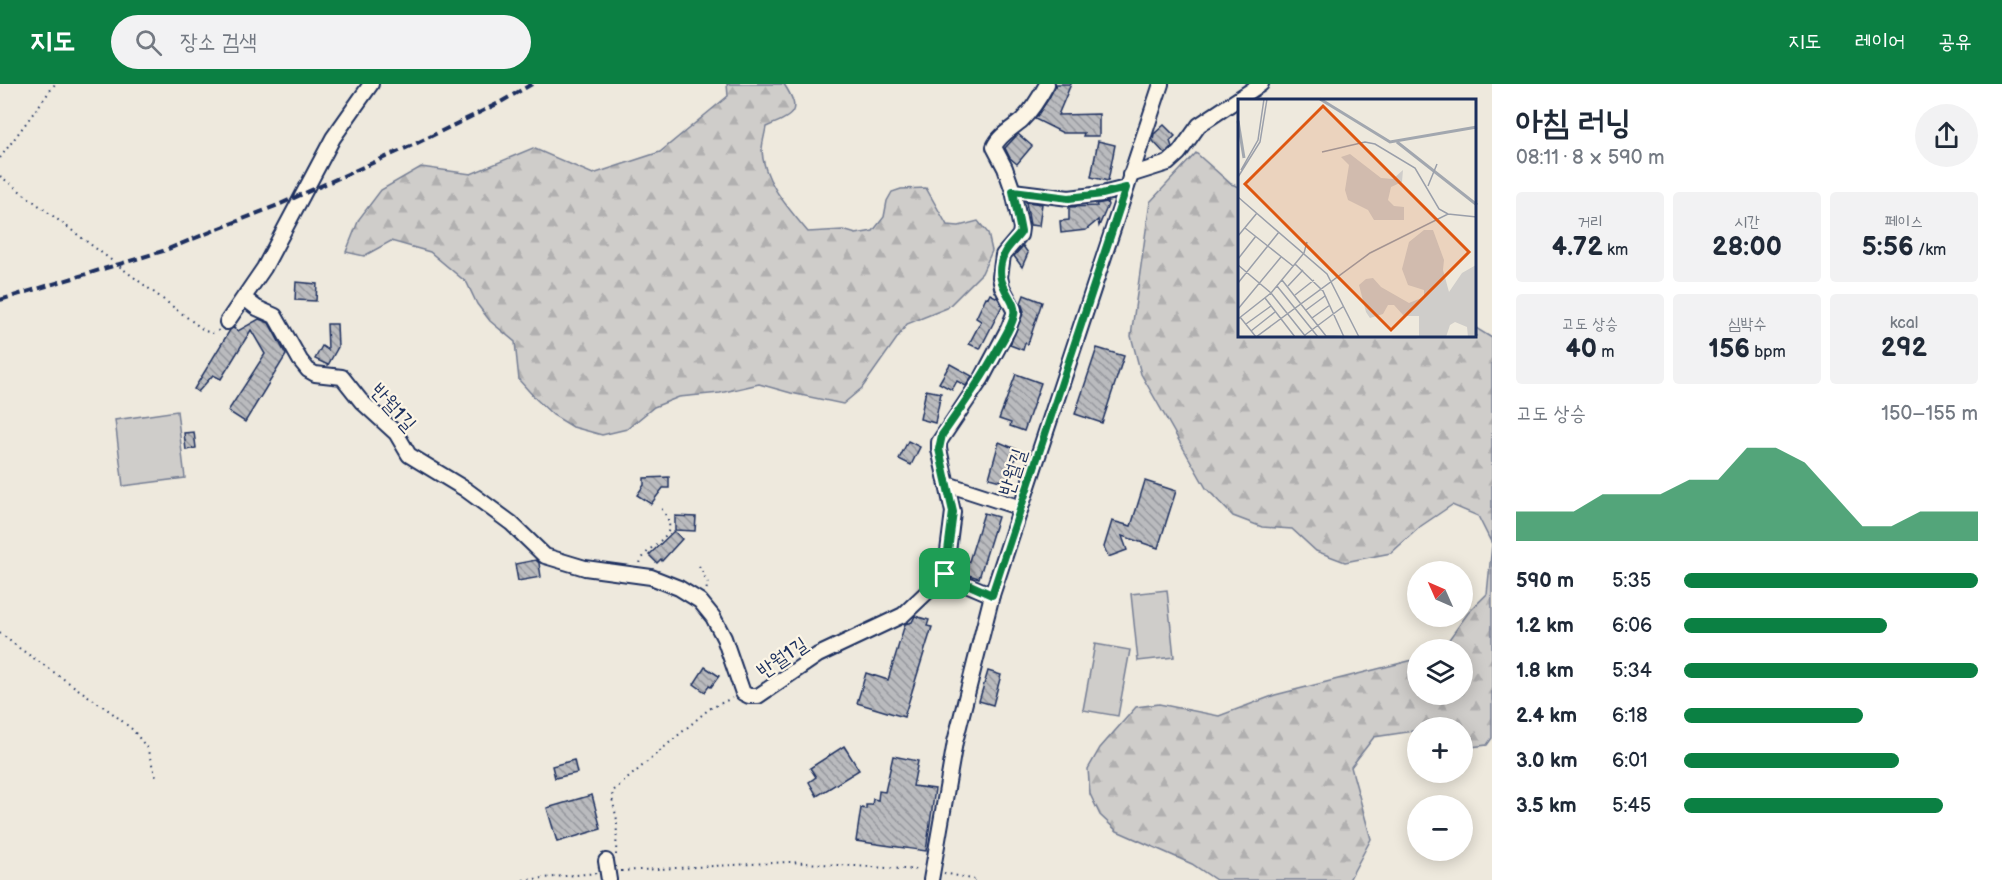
<!DOCTYPE html>
<html lang="ko">
<meta charset="utf-8">
<style>
:root{--surface:#fff;--page:#f2f2f3;--text:#1f2937;--muted:#747a83;--accent:#0b8043}
body{margin:0;font-family:"Balsamiq Sans","Poor Story",sans-serif;background:var(--page);color:var(--text);height:100vh;display:flex;flex-direction:column;font-size:22px;white-space:nowrap}
*{box-sizing:border-box;margin:0}
p{font-size:20px;color:var(--muted)}
.icon{flex:none;width:33px;height:33px;fill:none;stroke:currentColor;stroke-width:2;stroke-linecap:round;stroke-linejoin:round}
.map{position:relative;flex:1;overflow:hidden}
.drawer{display:flex;flex-direction:column;background:var(--surface);width:510px}
.drawer>*{flex:none}
.needle{width:39px;rotate:315deg}
.buttons{position:absolute;left:1407px;top:477px;display:grid;gap:12px}
.buttons a{display:grid;place-items:center;width:66px;height:66px;border-radius:50%;background:var(--surface);box-shadow:0 3px 15px #0003;font-size:30px}
.pin{position:absolute;display:grid;place-items:center;width:51px;height:51px;color:#fff;margin:-26px;border-radius:12px;box-shadow:0 3px 9px #0006}
.round{display:grid;place-items:center;flex:none;width:63px;height:63px;border-radius:32px;background:var(--page)}
.headline{display:flex;align-items:center;justify-content:space-between;height:102px;padding:0 24px}
h1{font-size:33px;font-weight:700;line-height:45px}
.stats{display:grid;grid-template-columns:repeat(3,1fr);gap:9px;height:102px;padding:6px 24px}
.stats div{display:grid;align-content:center;border-radius:6px;background:var(--page);text-align:center}
.stats b{font-size:26px;font-weight:700}
.stats small{font-size:16px;font-weight:400}
.stats p{font-size:16px}
.chart{height:168px;padding:12px 24px}
.chart p{display:flex;justify-content:space-between}
.chart svg{width:100%;height:108px;margin-top:6px;fill:var(--accent);opacity:.7}
ul{padding:0 24px;list-style:none;font-size:20px}
li{display:grid;grid-template-columns:96px 72px 1fr;align-items:center;height:45px}
li i{height:15px;border-radius:8px;background:var(--accent)}
header{display:flex;align-items:center;gap:36px;box-sizing:border-box;height:84px;padding:0 30px;background:var(--accent);color:#fff}
header strong{font-size:28px}
nav{display:flex;gap:33px;margin-inline-start:auto;font-size:21px}
.search{width:420px;height:54px;background:var(--page);display:flex;align-items:center;gap:15px;box-sizing:border-box;padding:0 21px;border-radius:33px;color:var(--muted);font-size:22px}
main{display:flex;flex:1;min-height:0}
.map>svg:first-child{display:block}
.forest{fill:url(#forest-firs);stroke:#757e94;stroke-width:1.5}
.pitch{fill:#cfcdca;stroke:#757e94;stroke-width:1.5}
.building{fill:url(#building-back-hatch);stroke:#1b2f5e;stroke-width:1.5}
.lines{fill:none;stroke-linecap:round;stroke-linejoin:round}
.minor-casing{stroke:#1b2f5e;stroke-width:18}
.path{stroke:#1b2f5e;stroke-width:2;stroke-dasharray:1.5 4.5;stroke-linecap:butt}
.minor{stroke:#fcf5e5;stroke-width:14}
.rail{stroke:#1b2f5e;stroke-width:4;stroke-dasharray:9 4.5;stroke-linecap:butt}
.route-casing{stroke:#fff;stroke-width:12}
.route{stroke:#0b8043;stroke-width:8}
.labels{text-anchor:middle;stroke-width:4.5;stroke-linejoin:round;paint-order:stroke}
.street-label{font-size:20px;fill:#1b2f5e;stroke:#fcf5e5}
.inset-river{fill:none;stroke:#a2a7af;stroke-width:3}
.inset-road{fill:none;stroke:#9a9faa;stroke-width:1.5}
.view{fill:#de5710;fill-opacity:0.15;stroke:#de5710;stroke-width:3}
.inset-edge{fill:none;stroke:#1b2f5e;stroke-width:3}
</style>
<header>
<strong>지도</strong>
<div class="search"><svg class="icon" aria-label="search" viewBox="0 0 24 24"><circle cx="10" cy="10" r="6"/><path d="M15 15l6 6"/></svg>장소 검색</div>
<nav><a>지도</a><a>레이어</a><a>공유</a></nav>
</header>
<main>
<div class="map">
<svg width="1492" height="796" viewBox="0 0 1492 796">
<defs>
<pattern id="forest-firs" width="22" height="20" patternUnits="userSpaceOnUse" patternTransform="scale(1.5)"><rect width="22" height="20" fill="#cfcdca"/><path d="M5 1l3.5 6h-7zM16 11l3.5 6h-7z" fill="#b1b0b0"/></pattern>
<pattern id="building-back-hatch" width="6" height="6" patternUnits="userSpaceOnUse" patternTransform="scale(1.5)"><rect width="6" height="6" fill="#babbbe"/><path d="M-1 5l2 2M0 0l6 6M5-1l2 2" fill="none" stroke="#96989e"/></pattern>
</defs>
<rect width="100%" height="100%" fill="#eee9dd"/>
<filter id="ink" filterUnits="userSpaceOnUse"><feTurbulence type="fractalNoise" baseFrequency=".0167" numOctaves="2"/><feDisplacementMap in="SourceGraphic" scale="12" xChannelSelector="R" yChannelSelector="G"/><feConvolveMatrix kernelMatrix="1 2 1 2 8 2 1 2 1" color-interpolation-filters="sRGB"/></filter>
<g filter="url(#ink)">
<g class="forest">
<path d="M727,0h57c18,28 11,31 -18,43 -1,7 -4,16 -4,23 1,31 27,59 46,82l35,-2 13,4 17,-3 11,-14 3,-16 5,-9 9,-3 25,-1 21,37 12,1 19,-5 10,12 4,18 -10,22 -35,35 -40,16 -45,64 -19,16 -52,-11 -32,-9 -39,9 -41,4 -25,10 -27,22 -25,6 -29,-8 -20,-12 -17,-16 -17,-19 -4,-38 -25,-21 -13,-17 -10,-21 -37,-31 -39,-11 -27,15 -18,-4 13,-33 22,-29 40,-23 50,7 62,-26 60,26 67,-22 68,-56z"/>
<polygon points="1196,69 1231,100 1240,103 1240,252 1476,252 1476,244 1492,254 1492,654 1487,661 1463,664 1462,644 1418,644 1417,649 1414,647 1374,653 1351,683 1371,755 1349,796 1216,796 1192,780 1117,747 1100,731 1090,710 1088,685 1100,664 1136,623 1159,620 1219,632 1275,611 1417,575 1418,610 1462,610 1462,566 1442,565 1468,529 1487,510 1492,460 1478,432 1452,421 1421,442 1391,469 1345,478 1316,467 1292,445 1262,443 1233,432 1206,404 1141,290 1131,252 1150,118"/>
</g>
<g class="pitch">
<polygon points="177,327 185,394 123,402 115,336"/>
<polygon points="1167,506 1174,573 1138,577 1131,510"/>
<polygon points="1095,560 1130,566 1118,632 1083,626"/>
</g>
<g class="building">
<polygon points="1056,0 1071,0 1058,31 1099,30 1099,52 1083,52 1084,49 1063,49 1035,35 1049,14"/>
<polygon points="1164,41 1175,52 1170,57 1172,63 1165,70 1153,57 1154,50"/>
<polygon points="1018,50 1032,62 1017,80 1010,74 1005,64"/>
<polygon points="1098,57 1115,61 1108,97 1091,93"/>
<polygon points="1026,118 1042,120 1039,142 1030,141"/>
<polygon points="1107,118 1108,121 1099,142 1098,136 1086,146 1061,149 1060,137 1069,136 1069,123 1097,122 1096,120"/>
<polygon points="1023,162 1028,169 1022,183 1014,172"/>
<polygon points="296,198 317,200 316,217 295,216"/>
<polygon points="990,210 998,214 1002,222 980,265 969,260 981,237 976,234 986,213 988,214"/>
<polygon points="1024,211 1042,218 1028,260 1025,259 1023,266 1010,261 1024,227 1021,219"/>
<polygon points="259,235 269,239 286,271 245,338 228,327 265,270 251,246 221,295 213,291 198,308 194,305 230,246 233,244 238,247"/>
<polygon points="327,240 337,240 338,263 328,281 315,275 322,262 328,266"/>
<polygon points="1097,264 1124,272 1102,339 1075,330"/>
<polygon points="950,280 972,292 966,302 957,297 952,306 939,299"/>
<polygon points="1016,290 1041,299 1024,347 1010,342 1011,339 999,335"/>
<polygon points="926,306 941,309 935,339 920,335"/>
<polygon points="194,348 196,364 186,366 184,349"/>
<polygon points="908,357 920,363 911,381 899,375"/>
<polygon points="999,358 1018,366 1008,399 989,394"/>
<polygon points="669,393 669,404 663,404 651,420 637,411 644,401 644,394"/>
<polygon points="1145,397 1176,407 1158,464 1122,452 1127,466 1108,473 1104,463 1112,437 1131,442"/>
<polygon points="984,429 998,433 979,494 965,490"/>
<polygon points="675,432 696,433 695,447 675,446"/>
<polygon points="674,447 682,455 662,477 661,475 657,479 649,471"/>
<polygon points="536,476 539,479 541,493 518,497 515,480"/>
<polygon points="915,532 929,536 927,542 932,543 904,633 857,619 866,589 888,596 905,540 912,538"/>
<polygon points="705,583 719,592 711,603 709,602 705,608 694,600"/>
<polygon points="988,587 1001,591 993,621 979,617"/>
<polygon points="844,662 859,686 817,712 809,698 816,693 810,684"/>
<polygon points="893,672 918,677 913,702 935,705 926,767 856,757 861,724 866,725 866,721 872,721 873,715 878,716 879,707 885,708"/>
<polygon points="574,676 577,689 555,694 552,682"/>
<polygon points="592,711 601,745 557,758 547,724"/>
</g>
<g class="lines">
<defs>
<g id="minor">
<polyline points="1130,91 1168,79 1179,69 1199,41 1261,0"/>
<polyline points="1013,107 1069,114 1102,110 1126,104"/>
<path d="M244,214l13,10 18,8 25,44 8,10 7,4 27,3 19,24 35,32 13,22 56,34 46,34 34,33 40,12 66,9 28,11 21,13 13,16 11,21 19,55 6,3h9l60,-41 85,-40 42,-40 8,-63 -14,-63v-7l43,-64 26,-49 6,-15v-4l-12,-23 -2,-10 3,-22 17,-20 1,-7 -8,-37 -8,-23 -11,-21c5,-12 19,-19 28,-27 10,-10 18,-23 25,-36"/>
<polyline points="227,238 264,184 333,54 371,0"/>
<polyline points="947,400 1021,424"/>
<polyline points="945,491 992,511"/>
<polyline points="606,777 609,796"/>
<polyline points="931,796 955,658 992,511 1161,0"/>
</g>
</defs>
<use href="#minor" class="minor-casing"/>
<g class="path">
<polyline points="0,74 55,0"/>
<polyline points="0,92 205,247 212,249 220,246"/>
<path d="M640,479c10,-24 46,-25 20,-56"/>
<polyline points="699,482 708,499 706,507"/>
<polyline points="0,549 19,564 111,628 133,646 147,664 156,693"/>
<polyline points="616,771 617,736 612,714 613,707 709,625 732,614"/>
<polyline points="621,787 789,778 920,786"/>
<polyline points="944,789 976,796"/>
<polyline points="523,796 597,789"/>
</g>
<use href="#minor" class="minor"/>
<polyline class="rail" points="0,216 163,167 278,121 415,60 499,19 532,0"/>
</g>
</g>
<g class="lines" filter="url(#ink)">
<defs>
<path id="route" d="M1126,104l-134,407 -47,-21 8,-62 -14,-63 3,-14c21,-30 41,-58 58,-90 5,-9 12,-19 14,-30 4,-18 -24,-29 -10,-61 4,-9 12,-14 17,-22l-8,-41 56,7 33,-4z"/>
</defs>
<use href="#route" class="route-casing"/>
<use href="#route" class="route"/>
</g>
<g class="labels">
<g class="street-label">
<text transform="translate(394 323) rotate(48)" y="7">반월1길</text>
<text transform="translate(1012 388) rotate(-72)" y="7">반월길</text>
<text transform="translate(782 573) rotate(-34)" y="7">반월1길</text>
</g>
</g>
<g transform="translate(1238 15)">
<rect width="238" height="238" fill="#eee9dd"/>
<path d="M112,55l31,24 12,1 10,-9 -1,12 -11,5 -3,13 6,6 10,1v13h-30l-6,-10 -20,-10 -3,-10 4,-25 -8,-8zM186,131h9l11,30 -1,10 6,22 13,-19 14,-8v72h-8l-1,-10 -12,-5 -5,3 -4,12h-27v-21h-15l-10,-11h-6l-5,9 -13,4 -4,-6 -7,-27 7,-6 7,-1 8,9 28,16 15,-6v-7l-16,-5 -6,-16 7,-27z" fill="#cfcdca"/>
<path class="inset-river" d="M82,0l70,43 87,-15M0,22l6,37M159,43l80,63"/>
<path class="inset-road" d="M84,53l43,-10 10,2 40,24 24,41 9,5M3,71l17,-30 6,-41M0,78l22,-35 7,-43M190,87l9,-22M0,98l89,77 32,63M7,129l48,38M0,137l19,-23M0,160l18,-23M57,165l28,27 21,46M0,166l33,28 35,44M44,181l44,56 32,1M0,184l41,-51M39,187l41,51M50,187l15,-16M57,196l19,-15M27,199l30,39M0,210l43,-52M68,211l19,-14M2,218l16,20 114,-84 78,-39 29,3M74,219l18,-13M0,220l33,-26 33,-40 3,-11M8,225l25,-18M13,232l24,-19M67,236l39,-29"/>
<path class="view" d="M85,7l146,146 -78,78 -146,-146z"/>
<rect width="238" height="238" class="inset-edge"/>
</g>
</svg>
<div class="buttons">
<a><svg class="needle" viewBox="-14 -14 28 28"><path d="M0-13l5 13h-10z" fill="#e53935"/><path d="M0 13l5-13h-10z" fill="#747a83"/></svg></a>
<a><svg class="icon" aria-label="layers" viewBox="0 0 24 24"><path d="M12 4l9 5-9 5-9-5zM3 14l9 5 9-5"/></svg></a>
<a>+</a>
<a>−</a>
</div>
<div class="pin" style="left:945px;top:490px;background:#1e9e55"><svg class="icon" aria-label="arrive" viewBox="0 0 24 24"><path d="M6 21V4h12l-3 4 3 4H6"/></svg></div>
</div>
<section class="drawer">
<div class="headline"><div><h1>아침 러닝</h1><p>08:11 · 8 × 590 m</p></div><a class="round"><svg class="icon" aria-label="share" viewBox="0 0 24 24"><path d="M12 15V3M7 8l5-5 5 5M5 13v7h14v-7"/></svg></a></div>
<div class="stats">
<div><p>거리</p><b>4.72<small> km</small></b></div>
<div><p>시간</p><b>28:00</b></div>
<div><p>페이스</p><b>5:56<small> /km</small></b></div>
</div>
<div class="stats">
<div><p>고도 상승</p><b>40<small> m</small></b></div>
<div><p>심박수</p><b>156<small> bpm</small></b></div>
<div><p>kcal</p><b>292</b></div>
</div>
<div class="chart"><p><span>고도 상승</span>150–155 m</p>
<svg viewBox="0 0 160 44" preserveAspectRatio="none"><path d="M0 44V32L10 32L20 32L30 25L40 25L50 25L60 19L70 19L80 6L90 6L100 12L110 25L120 38L130 38L140 32L150 32L160 32V44z"/></svg>
</div>
<ul>
<li><b>590 m</b>5:35<i style="width:100%"></i></li>
<li><b>1.2 km</b>6:06<i style="width:69%"></i></li>
<li><b>1.8 km</b>5:34<i style="width:100%"></i></li>
<li><b>2.4 km</b>6:18<i style="width:61%"></i></li>
<li><b>3.0 km</b>6:01<i style="width:73%"></i></li>
<li><b>3.5 km</b>5:45<i style="width:88%"></i></li>
</ul>
</section>
</main>
